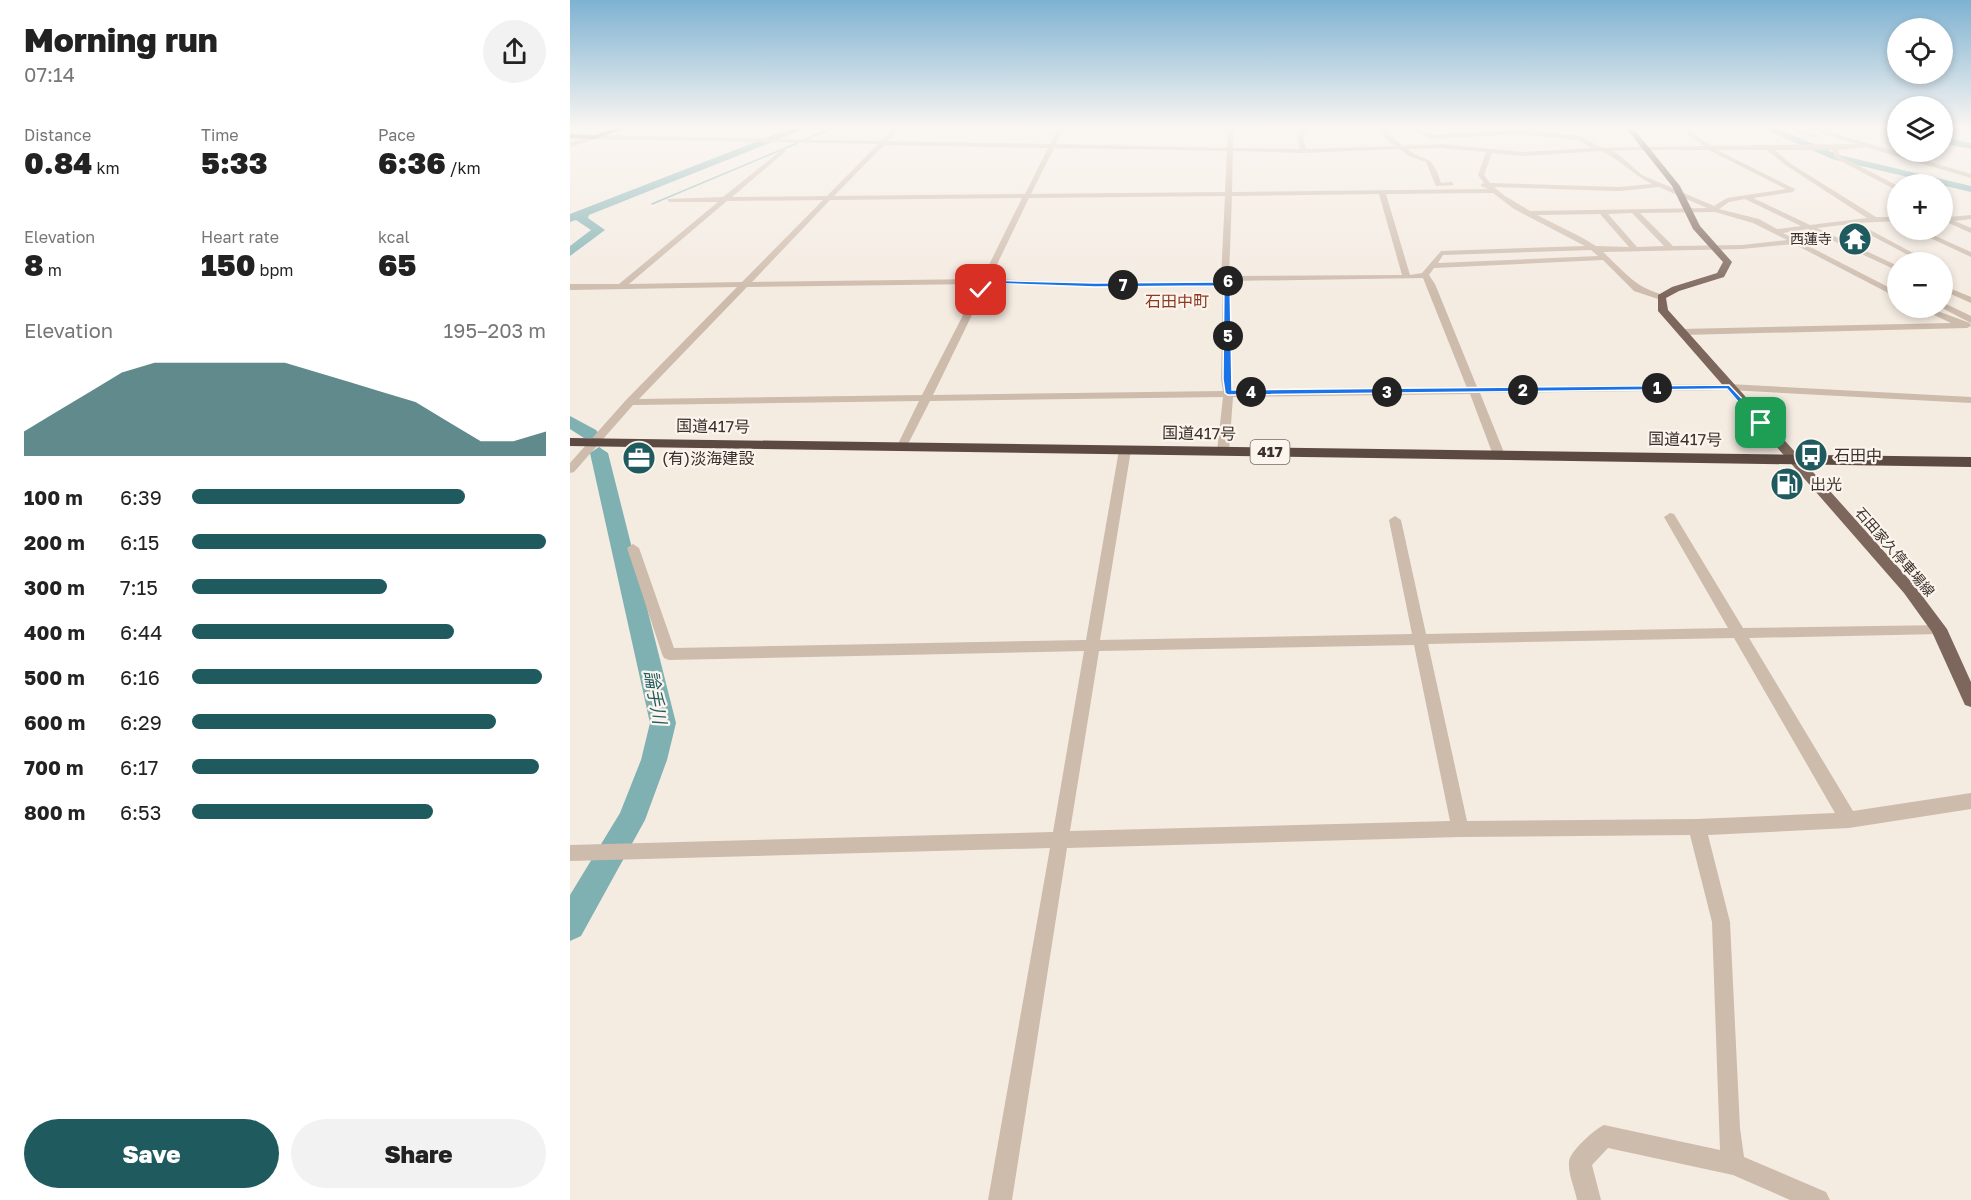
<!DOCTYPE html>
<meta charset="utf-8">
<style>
:root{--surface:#fff;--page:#f2f2f2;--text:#222;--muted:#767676;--accent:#1f5a5e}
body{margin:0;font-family:"Golos Text","Noto Sans JP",sans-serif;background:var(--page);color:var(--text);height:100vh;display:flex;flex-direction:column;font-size:22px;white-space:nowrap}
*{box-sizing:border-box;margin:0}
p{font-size:20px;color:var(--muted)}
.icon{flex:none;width:33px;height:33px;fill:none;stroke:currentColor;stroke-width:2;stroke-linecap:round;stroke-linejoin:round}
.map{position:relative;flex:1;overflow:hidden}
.side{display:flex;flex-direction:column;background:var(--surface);width:570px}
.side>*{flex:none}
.buttons{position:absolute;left:1317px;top:18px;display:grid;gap:12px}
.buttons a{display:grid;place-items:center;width:66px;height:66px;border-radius:50%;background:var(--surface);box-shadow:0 3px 9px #0003;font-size:30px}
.pin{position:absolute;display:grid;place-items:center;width:51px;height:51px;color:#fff;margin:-26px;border-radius:12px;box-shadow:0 3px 9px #0006}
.km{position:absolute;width:30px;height:30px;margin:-15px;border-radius:50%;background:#222;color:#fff;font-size:16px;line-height:30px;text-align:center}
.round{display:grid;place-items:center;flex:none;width:63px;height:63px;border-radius:32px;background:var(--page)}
.summary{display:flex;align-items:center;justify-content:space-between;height:102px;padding:0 24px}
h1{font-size:33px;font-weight:800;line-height:45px}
.metrics{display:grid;grid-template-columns:repeat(3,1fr);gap:9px;height:102px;padding:6px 24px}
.metrics div{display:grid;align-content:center}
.metrics b{font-size:30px;font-weight:800}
.metrics small{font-size:16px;font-weight:400}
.metrics p{font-size:16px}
.chart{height:168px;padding:12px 24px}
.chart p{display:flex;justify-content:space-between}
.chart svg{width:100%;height:108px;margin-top:6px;fill:var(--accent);opacity:.7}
.cta{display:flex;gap:12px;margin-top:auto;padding:12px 24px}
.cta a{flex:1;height:69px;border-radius:36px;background:var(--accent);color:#fff;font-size:24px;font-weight:800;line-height:69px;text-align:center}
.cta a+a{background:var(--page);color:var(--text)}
ul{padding:0 24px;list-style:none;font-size:20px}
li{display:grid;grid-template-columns:96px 72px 1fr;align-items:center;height:45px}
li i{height:15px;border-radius:8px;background:var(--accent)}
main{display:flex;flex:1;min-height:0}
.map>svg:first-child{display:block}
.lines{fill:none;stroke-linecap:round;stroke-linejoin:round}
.stream{stroke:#7fb0b2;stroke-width:1.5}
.river{fill:#7fb0b2;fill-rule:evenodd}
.minor{fill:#cdbbac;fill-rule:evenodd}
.major{fill:#7d675c;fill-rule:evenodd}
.highway{fill:#5c4a42;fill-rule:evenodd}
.route{fill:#1a73e8;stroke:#fff;stroke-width:1.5}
.labels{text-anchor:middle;stroke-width:4.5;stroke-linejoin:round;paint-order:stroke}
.far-poi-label{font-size:14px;fill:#3b302b;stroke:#fbf5ee;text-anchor:end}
.far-street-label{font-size:14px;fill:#3b302b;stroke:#fbf5ee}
.shield{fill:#fbf5ee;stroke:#756b66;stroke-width:1.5}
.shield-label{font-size:15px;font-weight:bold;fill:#3b302b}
.far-quarter-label{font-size:16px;fill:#8c3b22;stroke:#fbf5ee}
.street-label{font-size:16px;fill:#3b302b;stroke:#fbf5ee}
.poi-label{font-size:16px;fill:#3b302b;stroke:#fbf5ee;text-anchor:start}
.water-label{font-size:18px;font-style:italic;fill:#1f5a5e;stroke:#fbf5ee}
</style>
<main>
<section class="side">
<div class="summary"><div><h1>Morning run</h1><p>07:14</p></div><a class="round"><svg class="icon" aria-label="share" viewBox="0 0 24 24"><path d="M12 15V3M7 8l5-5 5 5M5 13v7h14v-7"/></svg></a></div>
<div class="metrics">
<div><p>Distance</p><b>0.84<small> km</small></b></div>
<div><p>Time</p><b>5:33</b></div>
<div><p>Pace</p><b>6:36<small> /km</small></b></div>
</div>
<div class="metrics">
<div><p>Elevation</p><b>8<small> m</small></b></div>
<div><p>Heart rate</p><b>150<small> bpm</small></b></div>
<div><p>kcal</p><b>65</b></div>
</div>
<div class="chart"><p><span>Elevation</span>195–203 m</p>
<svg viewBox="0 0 160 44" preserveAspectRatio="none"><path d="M0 44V34L10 26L20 18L30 10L40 6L50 6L60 6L70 6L80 6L90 10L100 14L110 18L120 22L130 30L140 38L150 38L160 34V44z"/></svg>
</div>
<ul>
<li><b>100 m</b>6:39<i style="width:77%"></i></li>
<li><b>200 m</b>6:15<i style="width:100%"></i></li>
<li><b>300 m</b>7:15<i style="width:55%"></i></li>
<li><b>400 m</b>6:44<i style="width:74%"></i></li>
<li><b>500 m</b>6:16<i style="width:99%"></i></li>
<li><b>600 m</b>6:29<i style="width:86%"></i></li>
<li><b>700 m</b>6:17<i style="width:98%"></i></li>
<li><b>800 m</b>6:53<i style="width:68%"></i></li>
</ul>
<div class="cta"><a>Save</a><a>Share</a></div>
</section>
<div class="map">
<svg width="1401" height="1200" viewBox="0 0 1401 1200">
<rect width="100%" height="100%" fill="#f4ebe1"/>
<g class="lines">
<polyline class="stream" points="82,204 263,128"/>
<g class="river">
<polygon points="222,128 237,128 19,215 18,218 35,230 0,256 0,246 21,230 6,220 0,222 0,214"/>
<polygon points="1192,128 1206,128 1269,155 1401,186 1401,192 1262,159"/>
<polygon points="1315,128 1328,128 1328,133 1317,130"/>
<polygon points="1372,137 1401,143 1401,149 1372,143"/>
<polygon points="0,416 26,430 29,434 26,438 14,438 0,429"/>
<polygon points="29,447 38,453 106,723 97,760 75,820 11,936 0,941 0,895 50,813 71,760 80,723 20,453"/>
</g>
<g class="minor">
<path d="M323,128h7l-12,13 162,3 8,-16h6l-8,16 171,4 1,-20h6l-1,20 67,1 -3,-13 6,-8h6l-6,8 3,13 89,-3 -12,-10 -3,-8h6l2,6 15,12 37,-2 84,8 68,-4 -14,-8 -60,-6 -87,5 -21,-11h8l14,7 86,-5 62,6 22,12 102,-2 -26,-18h7l27,18 145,-2 -52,-16h11l155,46v4l-106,-31 -27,3 2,6 58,30v5l-63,-33 -3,-8h-57l16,14 85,53h22v4l-41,2 73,39h-9l-71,-38 -33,4 81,38v5l-90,-42 -25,4 115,59v6l-104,-54 -52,5 -139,3c22,20 31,35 61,43v4l-3,1 -27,-9 -31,-31 -169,8 -5,7 6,9 42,103 252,-3 242,13v6l-242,-13 -249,3 25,62 -6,3 -6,-3 -23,-61 -237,3 -4,54 -6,3 -6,-3 6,-54 -293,4 -23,45 -5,3 -5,-3 22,-45 -286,4 -59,67 -4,1v-10l56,-63 111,-113 -167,3v-6h49l99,-82h-49l-2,-3 56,-2 61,-49 2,3 -54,46 95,-1 51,-52 -283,-5 -25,8v-4l25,-8 286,6zM314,145l164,3 -23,46 -191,2zM484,148l173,3 -2,41 -194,2zM870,148l46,4 -8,23 6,8 -3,1v2l7,3 -256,3 1,-41 70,2 97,-4 9,7 17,6 10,24 18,-1 -2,-3 -11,1c-10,-32 -13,-18 -34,-34zM1060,150h79l77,39 -59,9 -13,8 -72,-31 -24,-21 -7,-3zM1147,150h50l20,16 80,52 -57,7 -57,-27 40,-6 2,-3zM1031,151c19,8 32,24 51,33l-33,3 -129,-4 -6,-8 8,-22 32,3zM924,187l125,4 40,-4 48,21 -177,3 -25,-15zM923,193l21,16 71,37 -144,5 -19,22 -12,2 -24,-81zM809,194l23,81 -173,1 3,-80zM655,196l-4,82 -7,4 -119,1 -105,-4 39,-81zM452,198l-40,81 -230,3 78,-82zM1175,199l56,27 -24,3 -18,-10 -40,-10 10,-7zM253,200l-81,82 -113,2 98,-83zM1145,212l38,11 34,17 -45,5 -69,1 -33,-33zM1062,213l32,33 -27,1 -29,-33zM1030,214l29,33 -33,-1 -15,-9 -44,-22zM1021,250l7,6 -160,7 5,-8zM853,278l44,110 -234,3 -2,-12v-98zM409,284l-57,111 -283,4 108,-112zM417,284l108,3 121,-1 7,-2 -2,95 2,12 -290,4z"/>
<polygon points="1217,128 1227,128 1249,136 1246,138"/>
<polygon points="1372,215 1378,217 1401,215 1401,219 1385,221 1401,228 1401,233 1372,220"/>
<polygon points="1343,230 1352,230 1401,252 1401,257"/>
<polygon points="1372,268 1376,271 1372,273"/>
<polygon points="1372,285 1401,297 1401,303 1372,290"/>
<polygon points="1372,302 1401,316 1401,323 1372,308"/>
<polygon points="1349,308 1359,308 1400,323 1401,326 1397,328 1112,335 1107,332 1112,329 1381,323"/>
<path d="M555,447l6,3 -31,190 312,-6 -23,-114 6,-4 6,4 25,114 302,-6 -64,-111 6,-4 4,1 69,114 201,-3 2,4 -2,4 -5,1 -190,4 104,173 118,-18v16l-122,19 -141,7 22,87 10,206 4,29 82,35 4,8h-40l-57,-25 -125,-27 -16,17 9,35h-24c-2,-11 -9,-26 -8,-38 0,-10 26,-33 35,-37l116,25 -8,-228 -22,-87 -230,2 -393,11 -55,352h-24l62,-352 -480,13v-16l483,-13 31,-181 -415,9 -5,-2 -2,-4 -35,-106 6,-4 6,4 35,100 412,-8 33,-190zM1164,638l101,175 -138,6 -230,2 -39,-177zM844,645l36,176 -380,10 29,-180z"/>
</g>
<g class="major">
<polygon points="46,128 57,128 25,139 0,138 0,134 25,135"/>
<polygon points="1056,128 1063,128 1110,186 1130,226 1162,262 1154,277 1109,291 1096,298 1098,310 1344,585 1377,629 1401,682 1401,707 1395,705 1362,632 1334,593 1088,311 1088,295 1102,287 1147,273 1153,262 1123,229 1102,186"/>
</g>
<polygon class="highway" points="0,438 1401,457 1401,467 0,446"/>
</g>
<linearGradient id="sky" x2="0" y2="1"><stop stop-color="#7eb2d2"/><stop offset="0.43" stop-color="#faf6f2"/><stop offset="1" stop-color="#faf6f2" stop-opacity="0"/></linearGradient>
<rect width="1401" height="296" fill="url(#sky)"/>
<polygon class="route" points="655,278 660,280 662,390 1159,385 1195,423 1188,425 1157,389 658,395 655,393 653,379 654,283 646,286 525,287 415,283 413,291 408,290 412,280 525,283 646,282"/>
<defs>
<symbol id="temple-disc" viewBox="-11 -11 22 22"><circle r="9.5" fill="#1f5a5e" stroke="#fbf5ee"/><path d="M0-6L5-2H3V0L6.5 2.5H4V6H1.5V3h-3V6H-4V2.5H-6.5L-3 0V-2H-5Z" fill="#fff"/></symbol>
<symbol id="bus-disc" viewBox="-11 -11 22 22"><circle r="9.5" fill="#1f5a5e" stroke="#fbf5ee"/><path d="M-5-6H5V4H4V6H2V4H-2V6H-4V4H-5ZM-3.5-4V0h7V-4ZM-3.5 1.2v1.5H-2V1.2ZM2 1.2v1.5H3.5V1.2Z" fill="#fff"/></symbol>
<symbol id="office-disc" viewBox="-11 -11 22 22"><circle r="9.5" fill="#1f5a5e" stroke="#fbf5ee"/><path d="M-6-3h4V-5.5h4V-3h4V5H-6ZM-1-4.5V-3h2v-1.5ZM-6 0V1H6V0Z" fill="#fff"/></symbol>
<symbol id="fuel-disc" viewBox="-11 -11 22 22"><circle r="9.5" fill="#1f5a5e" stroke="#fbf5ee"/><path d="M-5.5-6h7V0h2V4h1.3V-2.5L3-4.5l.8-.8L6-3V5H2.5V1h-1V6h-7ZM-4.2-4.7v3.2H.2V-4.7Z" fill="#fff"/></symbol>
</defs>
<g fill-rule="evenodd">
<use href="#temple-disc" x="1266" y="220" width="38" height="38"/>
<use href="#bus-disc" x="1222" y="436" width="38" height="38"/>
<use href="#office-disc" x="50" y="439" width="38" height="38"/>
<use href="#fuel-disc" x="1198" y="465" width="38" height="38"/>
</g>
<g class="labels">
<g class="far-poi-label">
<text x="1262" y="244">西蓮寺</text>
</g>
<g class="far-street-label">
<text transform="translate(1325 552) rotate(49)" y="5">石田家久停車場線</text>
</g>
<rect class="shield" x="680.5" y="440" width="39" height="24" rx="4.5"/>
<g class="shield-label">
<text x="700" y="457">417</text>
</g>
<g class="far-quarter-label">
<text x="607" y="307">石田中町</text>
</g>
<g class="street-label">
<text transform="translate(143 426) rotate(1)" y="6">国道417号</text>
<text transform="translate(629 433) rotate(1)" y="6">国道417号</text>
<text transform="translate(1115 439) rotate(1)" y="6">国道417号</text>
</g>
<g class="poi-label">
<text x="1264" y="461">石田中</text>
<text x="92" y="464">(有)淡海建設</text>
<text x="1240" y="490">出光</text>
</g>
<g class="water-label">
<text transform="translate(85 697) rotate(80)" y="6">論手川</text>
</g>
</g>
</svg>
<div class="buttons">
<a><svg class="icon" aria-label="locate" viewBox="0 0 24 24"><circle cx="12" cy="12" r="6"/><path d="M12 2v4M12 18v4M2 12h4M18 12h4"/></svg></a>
<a><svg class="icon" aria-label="layers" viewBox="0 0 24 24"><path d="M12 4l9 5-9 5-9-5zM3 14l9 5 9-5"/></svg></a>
<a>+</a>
<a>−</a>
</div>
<div class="pin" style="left:1191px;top:423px;background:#1e9e55"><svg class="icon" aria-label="arrive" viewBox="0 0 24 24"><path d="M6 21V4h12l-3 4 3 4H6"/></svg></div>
<div class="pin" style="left:411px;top:290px;background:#d93025"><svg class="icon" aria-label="check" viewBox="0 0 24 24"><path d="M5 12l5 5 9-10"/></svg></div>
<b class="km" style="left:1087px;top:388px">1</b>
<b class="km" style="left:953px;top:390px">2</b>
<b class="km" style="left:817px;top:392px">3</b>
<b class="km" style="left:681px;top:392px">4</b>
<b class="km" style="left:658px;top:336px">5</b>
<b class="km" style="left:658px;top:281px">6</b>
<b class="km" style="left:553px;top:285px">7</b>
</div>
</main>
